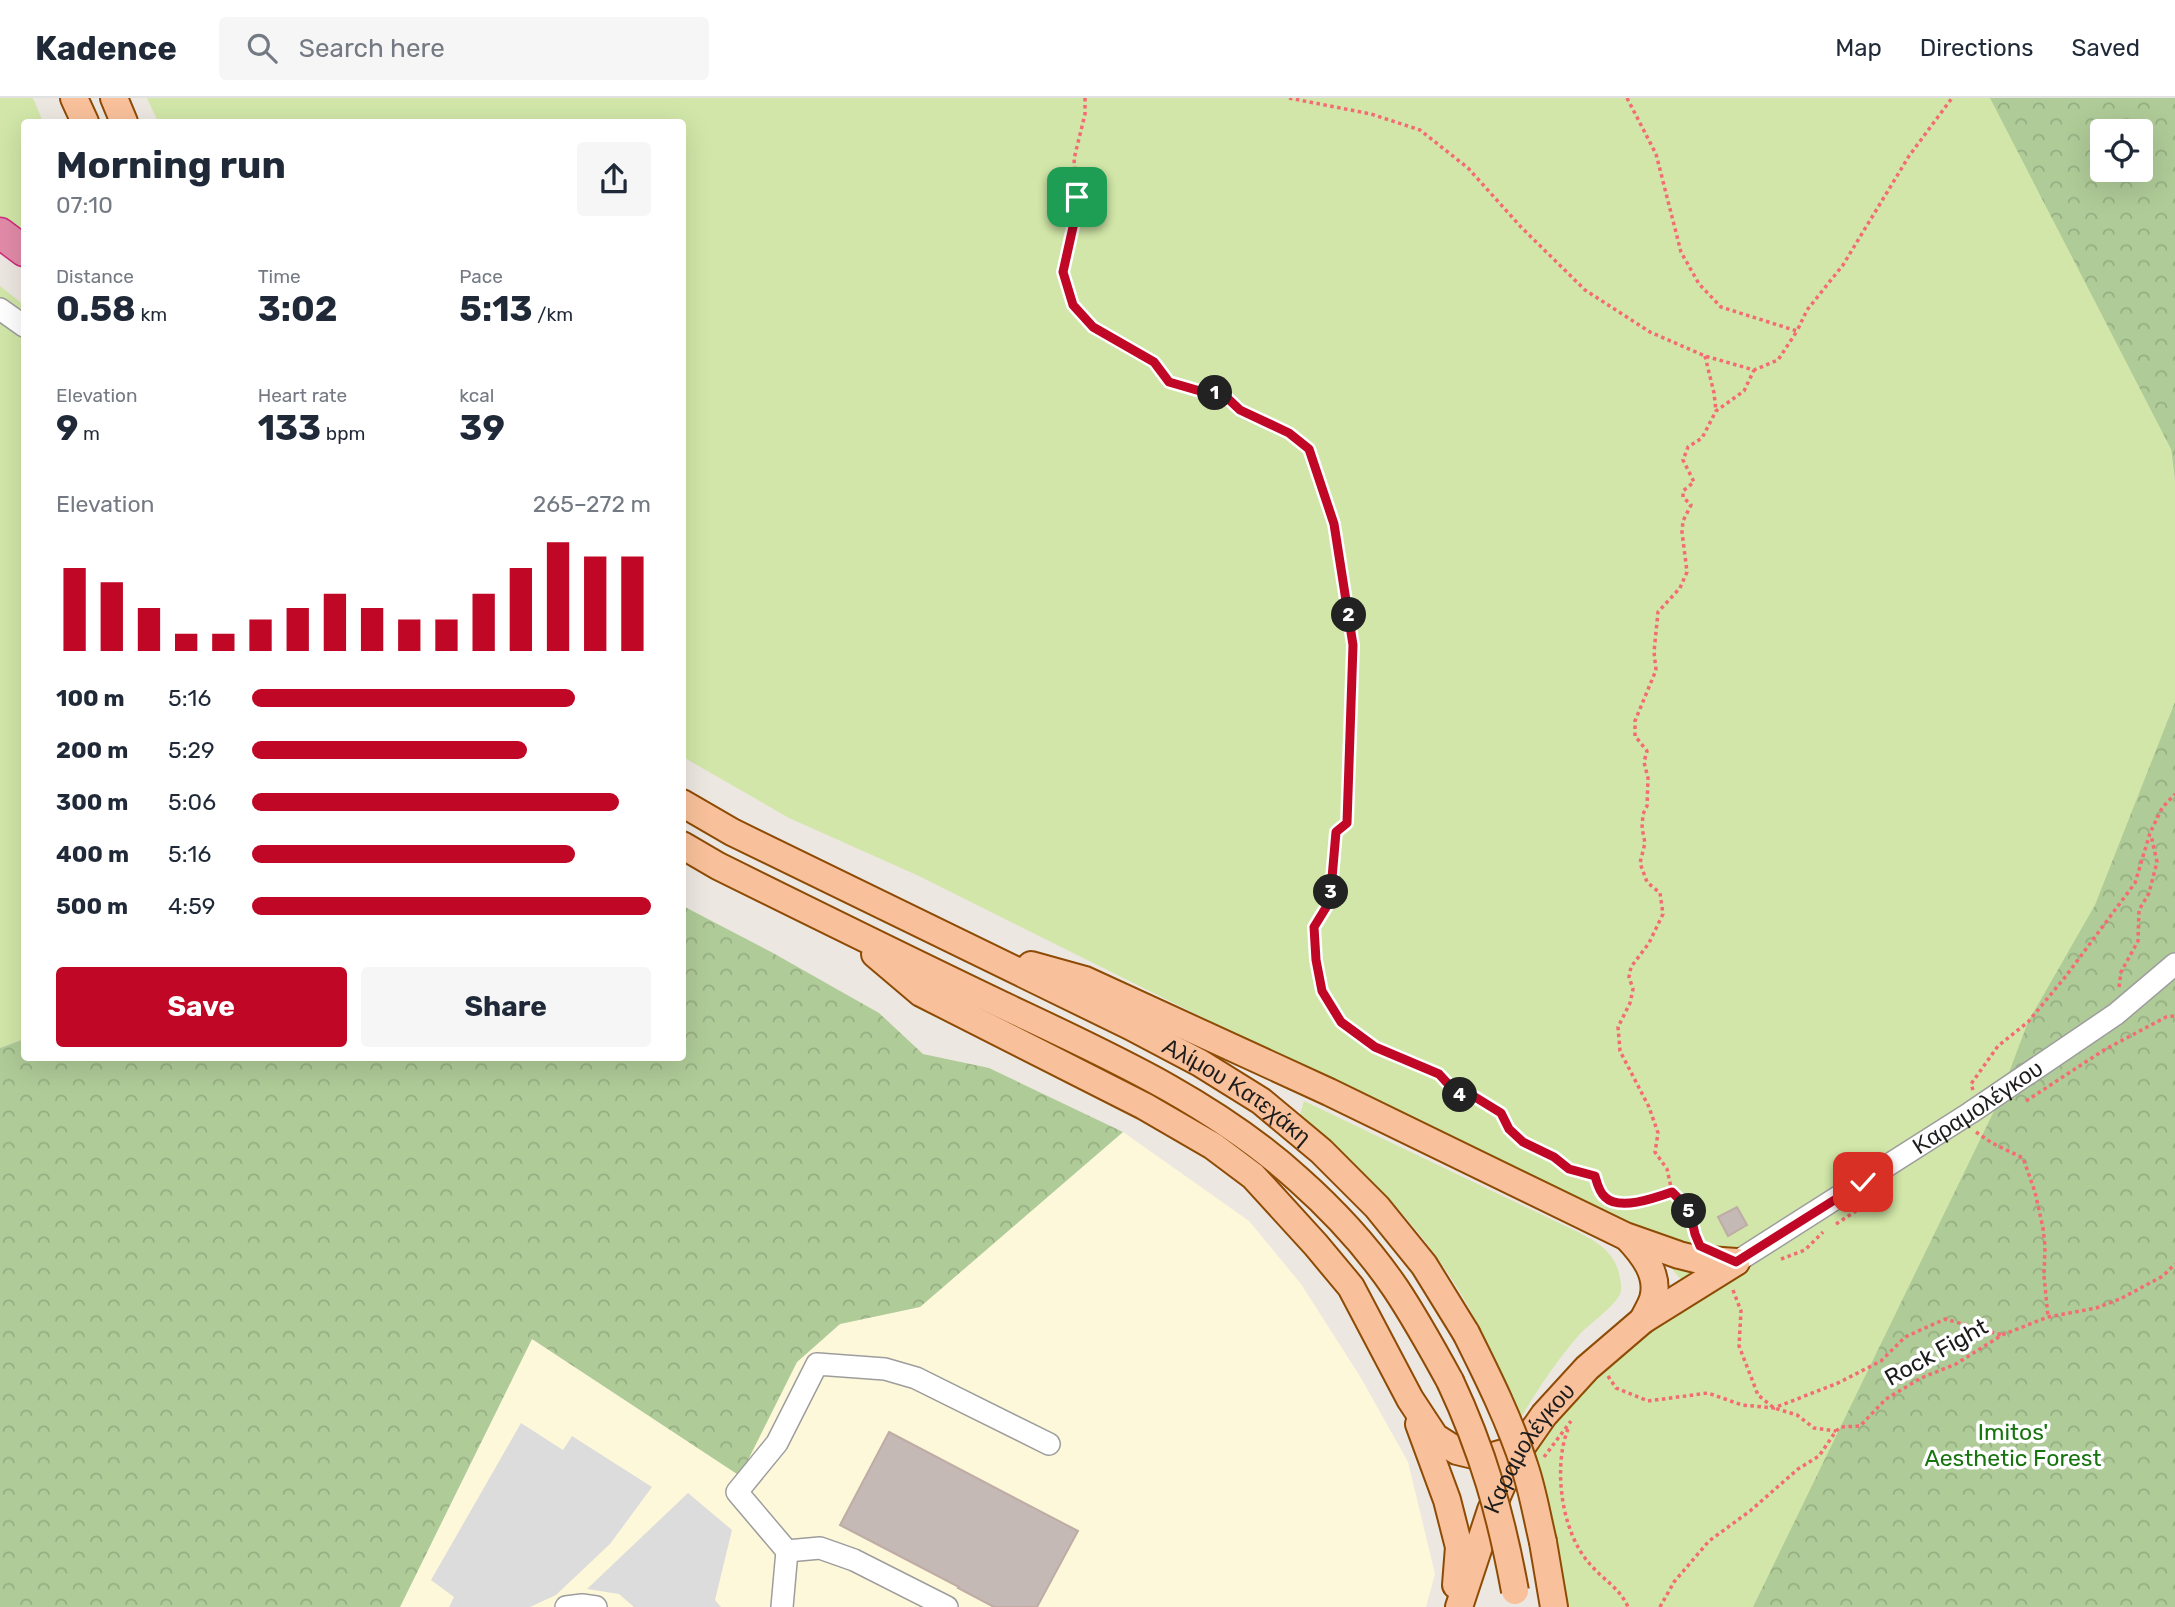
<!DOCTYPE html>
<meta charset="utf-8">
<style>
:root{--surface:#fff;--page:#f6f6f7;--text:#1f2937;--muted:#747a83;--line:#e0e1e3;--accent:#c00725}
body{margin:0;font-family:Rubik,sans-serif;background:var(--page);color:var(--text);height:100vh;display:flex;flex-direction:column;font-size:26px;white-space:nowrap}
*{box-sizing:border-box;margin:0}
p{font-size:23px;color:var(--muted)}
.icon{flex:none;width:38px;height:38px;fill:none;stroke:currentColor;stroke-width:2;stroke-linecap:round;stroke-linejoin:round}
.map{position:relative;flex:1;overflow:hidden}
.side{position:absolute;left:21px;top:21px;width:665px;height:942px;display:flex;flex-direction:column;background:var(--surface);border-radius:7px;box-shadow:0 7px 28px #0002}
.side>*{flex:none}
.fabs{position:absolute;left:2090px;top:21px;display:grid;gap:14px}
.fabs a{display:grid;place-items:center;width:63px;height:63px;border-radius:7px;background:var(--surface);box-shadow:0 7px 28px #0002;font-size:35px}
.pin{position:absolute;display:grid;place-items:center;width:60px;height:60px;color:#fff;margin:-30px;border-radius:14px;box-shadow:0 4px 10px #0006}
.km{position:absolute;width:35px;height:35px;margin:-18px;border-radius:50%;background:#222;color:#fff;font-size:19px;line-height:35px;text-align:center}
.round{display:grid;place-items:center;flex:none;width:74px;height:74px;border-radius:7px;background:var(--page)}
.summary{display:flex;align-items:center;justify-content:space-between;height:119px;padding:0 35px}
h1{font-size:38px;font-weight:700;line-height:52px}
.figures{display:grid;grid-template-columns:repeat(3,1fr);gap:10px;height:119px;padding:7px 35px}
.figures div{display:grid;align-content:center}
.figures b{font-size:35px;font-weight:700}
.figures small{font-size:19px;font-weight:400}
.figures p{font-size:19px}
.chart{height:196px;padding:14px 35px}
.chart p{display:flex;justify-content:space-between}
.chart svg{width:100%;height:126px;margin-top:7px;stroke:var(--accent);stroke-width:6}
.button{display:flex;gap:14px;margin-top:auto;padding:14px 35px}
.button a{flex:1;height:80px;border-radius:7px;background:var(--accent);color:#fff;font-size:28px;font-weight:700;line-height:80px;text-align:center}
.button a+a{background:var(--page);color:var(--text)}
ul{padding:0 35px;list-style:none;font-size:23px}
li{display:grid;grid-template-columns:112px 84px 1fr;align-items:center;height:52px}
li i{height:18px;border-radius:9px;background:var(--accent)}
header{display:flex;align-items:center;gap:42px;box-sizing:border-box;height:98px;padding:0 35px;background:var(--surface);border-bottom:2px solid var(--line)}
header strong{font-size:33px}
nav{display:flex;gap:38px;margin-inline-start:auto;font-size:24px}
.search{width:490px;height:63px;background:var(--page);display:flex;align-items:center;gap:18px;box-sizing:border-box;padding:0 24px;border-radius:7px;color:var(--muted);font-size:26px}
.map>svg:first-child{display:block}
.education{fill:#fef8da}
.grass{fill:#d1e6a8;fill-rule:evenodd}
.forest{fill:url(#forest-crowns);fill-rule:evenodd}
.parking{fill:#dcdcdc}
.building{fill:#c4b9b5;stroke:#beaca5;stroke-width:2}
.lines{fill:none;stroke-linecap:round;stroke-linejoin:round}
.minor-casing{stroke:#9d9d9d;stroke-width:24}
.major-casing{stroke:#8e4b05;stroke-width:30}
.highway-casing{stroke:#cf2a7d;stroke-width:33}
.path{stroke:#f46b73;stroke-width:3.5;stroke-dasharray:3.5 3.5;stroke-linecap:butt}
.minor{stroke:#fff;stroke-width:21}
.major{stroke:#f8c19b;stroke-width:26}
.highway{stroke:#e28ba9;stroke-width:30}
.major-bridge-casing{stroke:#8e4b05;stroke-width:30;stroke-linecap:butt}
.major-bridge{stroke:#f8c19b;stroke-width:26}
.route-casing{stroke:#fff;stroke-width:14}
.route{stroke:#c00725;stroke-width:9}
.labels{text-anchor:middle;stroke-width:7;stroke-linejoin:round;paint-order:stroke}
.street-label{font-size:23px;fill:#1c1c1c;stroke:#fff}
.park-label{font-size:23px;fill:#17740f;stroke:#fff}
</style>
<header>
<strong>Kadence</strong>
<div class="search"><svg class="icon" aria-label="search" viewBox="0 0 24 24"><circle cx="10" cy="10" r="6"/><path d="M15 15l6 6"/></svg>Search here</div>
<nav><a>Map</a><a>Directions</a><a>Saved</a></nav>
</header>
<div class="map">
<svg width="2175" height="1509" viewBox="0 0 2175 1509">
<defs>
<pattern id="forest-crowns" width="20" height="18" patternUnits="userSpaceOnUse" patternTransform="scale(1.75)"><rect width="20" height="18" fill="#afcb97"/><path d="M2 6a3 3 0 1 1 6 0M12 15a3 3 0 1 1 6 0" fill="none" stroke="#96ae82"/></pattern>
</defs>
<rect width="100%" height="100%" fill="#ede7e1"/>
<polygon class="education" points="1123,1034 1249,1123 1301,1186 1361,1280 1408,1364 1435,1476 1426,1509 400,1509 532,1241 740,1377 797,1264 840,1226 920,1209"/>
<g class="grass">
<polygon points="0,0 33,0 43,24 24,24 24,137 0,120"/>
<path d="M147,0h2028l-26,189 26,193v1127h-621l-28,-157 34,-46 133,-110 -53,-63 -272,-131 -449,-224 -130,-58 -106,-61 -1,-635h-524zM2102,33h38v39h-38z"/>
<polygon points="0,188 24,207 24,941 0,950"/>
<path d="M1304,1003l274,131c21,11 38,21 42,46 1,5 2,10 0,16 -6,13 -31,30 -42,42 -23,27 -41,54 -59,85 -19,-44 -35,-91 -61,-132 -43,-70 -96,-121 -158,-174z"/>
</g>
<g class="forest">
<path d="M1990,0h185v382l-4,-31zM2140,33v39h-38v-39z"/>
<polygon points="2175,604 2175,1509 1753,1509 1996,1009 2028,924 2095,807"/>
<polygon points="683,808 773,855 879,915 923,956 989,970 1123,1034 920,1209 840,1226 797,1264 740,1378 532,1241 400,1509 0,1509 0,950 24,941 24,959 682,959"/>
</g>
<g class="parking">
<polygon points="521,1325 563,1352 572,1338 652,1389 610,1446 556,1497 530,1509 449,1509 454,1499 431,1482"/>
<polygon points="688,1395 732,1432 715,1502 721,1509 634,1509 619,1496 587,1491"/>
</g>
<g class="building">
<polygon points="1737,1109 1747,1127 1728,1138 1718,1119"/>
<polygon points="889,1334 1078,1433 1037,1509 994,1509 958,1490 959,1489 840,1427"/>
</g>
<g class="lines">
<defs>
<g id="minor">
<polyline points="0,211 24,228"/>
<path id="s1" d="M1736,1164l234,-149 146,-99 59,-50"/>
<polyline points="787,1453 820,1450 854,1462 947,1509"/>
<polyline points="566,1509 582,1507 596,1509"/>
<polyline points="782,1509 787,1453 737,1394 777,1345 817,1266 885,1271 916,1280 1049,1346"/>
</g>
<g id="major">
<polyline points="74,0 85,24"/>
<polyline points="114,0 124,24"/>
<path id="s2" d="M682,705l50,29 398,194 70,37 61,38 60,50 56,56 47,58 42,68"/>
<path d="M682,747l36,21c93,46 186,92 280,137 105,50 213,97 300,176 36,32 71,70 98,110 20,30 37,61 54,92"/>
<polyline points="875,856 921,895 1144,1008 1213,1048 1253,1078 1316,1147 1351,1189 1410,1301 1435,1339 1457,1353 1486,1360 1521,1350"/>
<polyline points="1031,867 1085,882 1329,994 1625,1138 1679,1157 1695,1161 1736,1164"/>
<path d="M1628,1140c15,16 32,37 25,61 -2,7 -7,14 -10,21"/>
<polyline points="1419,1326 1447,1402 1459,1449 1456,1487"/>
<polyline points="1543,1444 1554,1509"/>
<path id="s3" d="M1459,1509l32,-97 11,-25 19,-37 23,-33 43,-47 56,-48 93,-58"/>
</g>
<polyline id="highway" points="0,135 24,153"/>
</defs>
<use href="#minor" class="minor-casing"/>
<use href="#major" class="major-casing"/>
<use href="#highway" class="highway-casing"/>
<g class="path">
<path d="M1085,0v16l-11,45 3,38 -2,21 -12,54 10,33 20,22 62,35 14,20 31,9 23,3 17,15 49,24 20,16 24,76 20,120 -6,178 -11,9 -6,69 -16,26 2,33 6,31 19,31 34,25 64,27 11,12 2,6 23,5 26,16 8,16 14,13 31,15 14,12 27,7 11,23c23,7 43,0 66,-7l17,17 7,27"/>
<polyline points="1289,0 1371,16 1420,32 1468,70 1521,129 1585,192 1650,234 1705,258 1754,272 1778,262 1797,233"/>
<polyline points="1627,0 1656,56 1681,154 1699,186 1721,209 1797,233 1807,212 1843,167 1909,58 1952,0"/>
<polyline points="1705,258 1714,295 1716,313"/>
<polyline points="2119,889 2121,874 2138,843 2139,812 2149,795 2157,764 2151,737"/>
<polyline points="1973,992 1971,986 1998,948 2028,924 2066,878 2135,785 2150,735 2162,710 2175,696"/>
<polyline points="2026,1003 2104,952 2166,919 2175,918"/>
<polyline points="1976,1034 1992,1045 2023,1060 2035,1094 2043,1130 2045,1148 2044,1178 2048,1219"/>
<polyline points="1672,1094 1667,1071 1655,1054 1658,1035 1649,1009 1620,953 1618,929 1630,905 1633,891 1629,879 1631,869 1649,845 1663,816 1660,795 1647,784 1640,765 1645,745 1642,730 1643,716 1647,708 1648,680 1644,664 1647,653 1635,638 1635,623 1656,572 1654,554 1658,514 1680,490 1687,474 1682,434 1683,423 1691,407 1683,399 1683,393 1694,384 1683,362 1688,349 1702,340 1716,313 1744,293 1754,272"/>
<polyline points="1836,1126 1856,1113"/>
<polyline points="1781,1161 1805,1152 1823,1134"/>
<polyline points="1733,1192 1741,1213 1739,1248 1758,1297 1774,1310 1797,1317 1814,1330 1836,1333"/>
<polyline points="1608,1278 1616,1290 1648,1303 1708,1295 1742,1307 1774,1310 1838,1285 1881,1263 1905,1239 1945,1221 2002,1237"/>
<path d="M1568,1331c-15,38 -7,102 21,134 13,16 31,25 39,44"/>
<polyline points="1544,1359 1571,1323"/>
<polyline points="1660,1509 1674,1484 1709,1443 1750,1413 1798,1371 1819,1358 1836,1333 1841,1329 1860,1328 1886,1301 1921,1280 1956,1266 2002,1237 2048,1219 2096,1210 2120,1201 2163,1178 2175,1166"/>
</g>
<use href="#minor" class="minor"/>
<use href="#major" class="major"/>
<use href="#highway" class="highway"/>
<defs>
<g id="major-bridge">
<path d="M1466,1235c22,44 44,88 59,135 8,24 12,49 18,74"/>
<path d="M1450,1283c33,70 51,134 65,210"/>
</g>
</defs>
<use href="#major-bridge" class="major-bridge-casing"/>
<use href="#major-bridge" class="major-bridge"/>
</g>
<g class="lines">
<defs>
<path id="route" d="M1077,99l-2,21 -12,54 10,33 20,22 61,35 15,20 31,9 23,3 17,16 49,23 20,16 25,75 19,121 -6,178 -11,9 -6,69 -16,26 2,33 6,31 19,31 34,25 64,27 11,12 2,6 23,5 26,16 8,16 14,13 31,15 15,12 26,7c2,7 4,16 10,21 14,14 50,1 67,-5l17,17 6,25 5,12 36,16 127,-80"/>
</defs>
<use href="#route" class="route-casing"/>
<use href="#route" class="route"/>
</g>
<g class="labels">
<g class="street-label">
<text dy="8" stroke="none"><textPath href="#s2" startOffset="626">Αλίμου Κατεχάκη</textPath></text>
<text dy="8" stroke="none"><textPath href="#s1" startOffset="287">Καραμολέγκου</textPath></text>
<text transform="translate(1936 1254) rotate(-29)" y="8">Rock Fight</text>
<text dy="8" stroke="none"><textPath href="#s3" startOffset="175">Καραμολέγκου</textPath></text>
</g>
<g class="park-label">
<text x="2013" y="1342">Imitos'<tspan x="2013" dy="26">Aesthetic Forest</tspan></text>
</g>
</g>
</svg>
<div class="fabs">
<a><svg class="icon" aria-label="locate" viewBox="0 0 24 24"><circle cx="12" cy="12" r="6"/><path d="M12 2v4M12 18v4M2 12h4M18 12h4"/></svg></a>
</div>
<div class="pin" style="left:1077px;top:99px;background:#1e9e55"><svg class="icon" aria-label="arrive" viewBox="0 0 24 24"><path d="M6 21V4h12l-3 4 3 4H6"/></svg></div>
<div class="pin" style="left:1863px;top:1084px;background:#d93025"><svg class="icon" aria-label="check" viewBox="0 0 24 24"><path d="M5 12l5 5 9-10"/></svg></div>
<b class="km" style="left:1215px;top:295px">1</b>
<b class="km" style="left:1349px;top:517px">2</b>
<b class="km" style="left:1331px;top:794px">3</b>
<b class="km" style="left:1460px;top:997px">4</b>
<b class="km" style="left:1689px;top:1113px">5</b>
<section class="side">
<div class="summary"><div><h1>Morning run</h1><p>07:10</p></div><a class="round"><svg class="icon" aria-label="share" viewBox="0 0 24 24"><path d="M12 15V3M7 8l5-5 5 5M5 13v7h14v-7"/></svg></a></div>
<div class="figures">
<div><p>Distance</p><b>0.58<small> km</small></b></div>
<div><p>Time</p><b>3:02</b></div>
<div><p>Pace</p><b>5:13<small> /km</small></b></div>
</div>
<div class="figures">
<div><p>Elevation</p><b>9<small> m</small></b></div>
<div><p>Heart rate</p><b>133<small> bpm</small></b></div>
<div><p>kcal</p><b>39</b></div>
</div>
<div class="chart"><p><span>Elevation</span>265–272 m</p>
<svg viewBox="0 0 160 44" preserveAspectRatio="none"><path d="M5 44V15M15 44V20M25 44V29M35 44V38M45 44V38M55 44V33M65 44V29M75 44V24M85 44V29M95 44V33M105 44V33M115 44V24M125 44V15M135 44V6M145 44V11M155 44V11"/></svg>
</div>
<ul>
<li><b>100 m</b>5:16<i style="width:81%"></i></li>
<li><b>200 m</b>5:29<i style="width:69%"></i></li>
<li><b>300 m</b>5:06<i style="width:92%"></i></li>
<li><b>400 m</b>5:16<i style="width:81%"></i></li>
<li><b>500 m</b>4:59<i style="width:100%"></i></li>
</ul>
<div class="button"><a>Save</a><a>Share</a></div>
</section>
</div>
